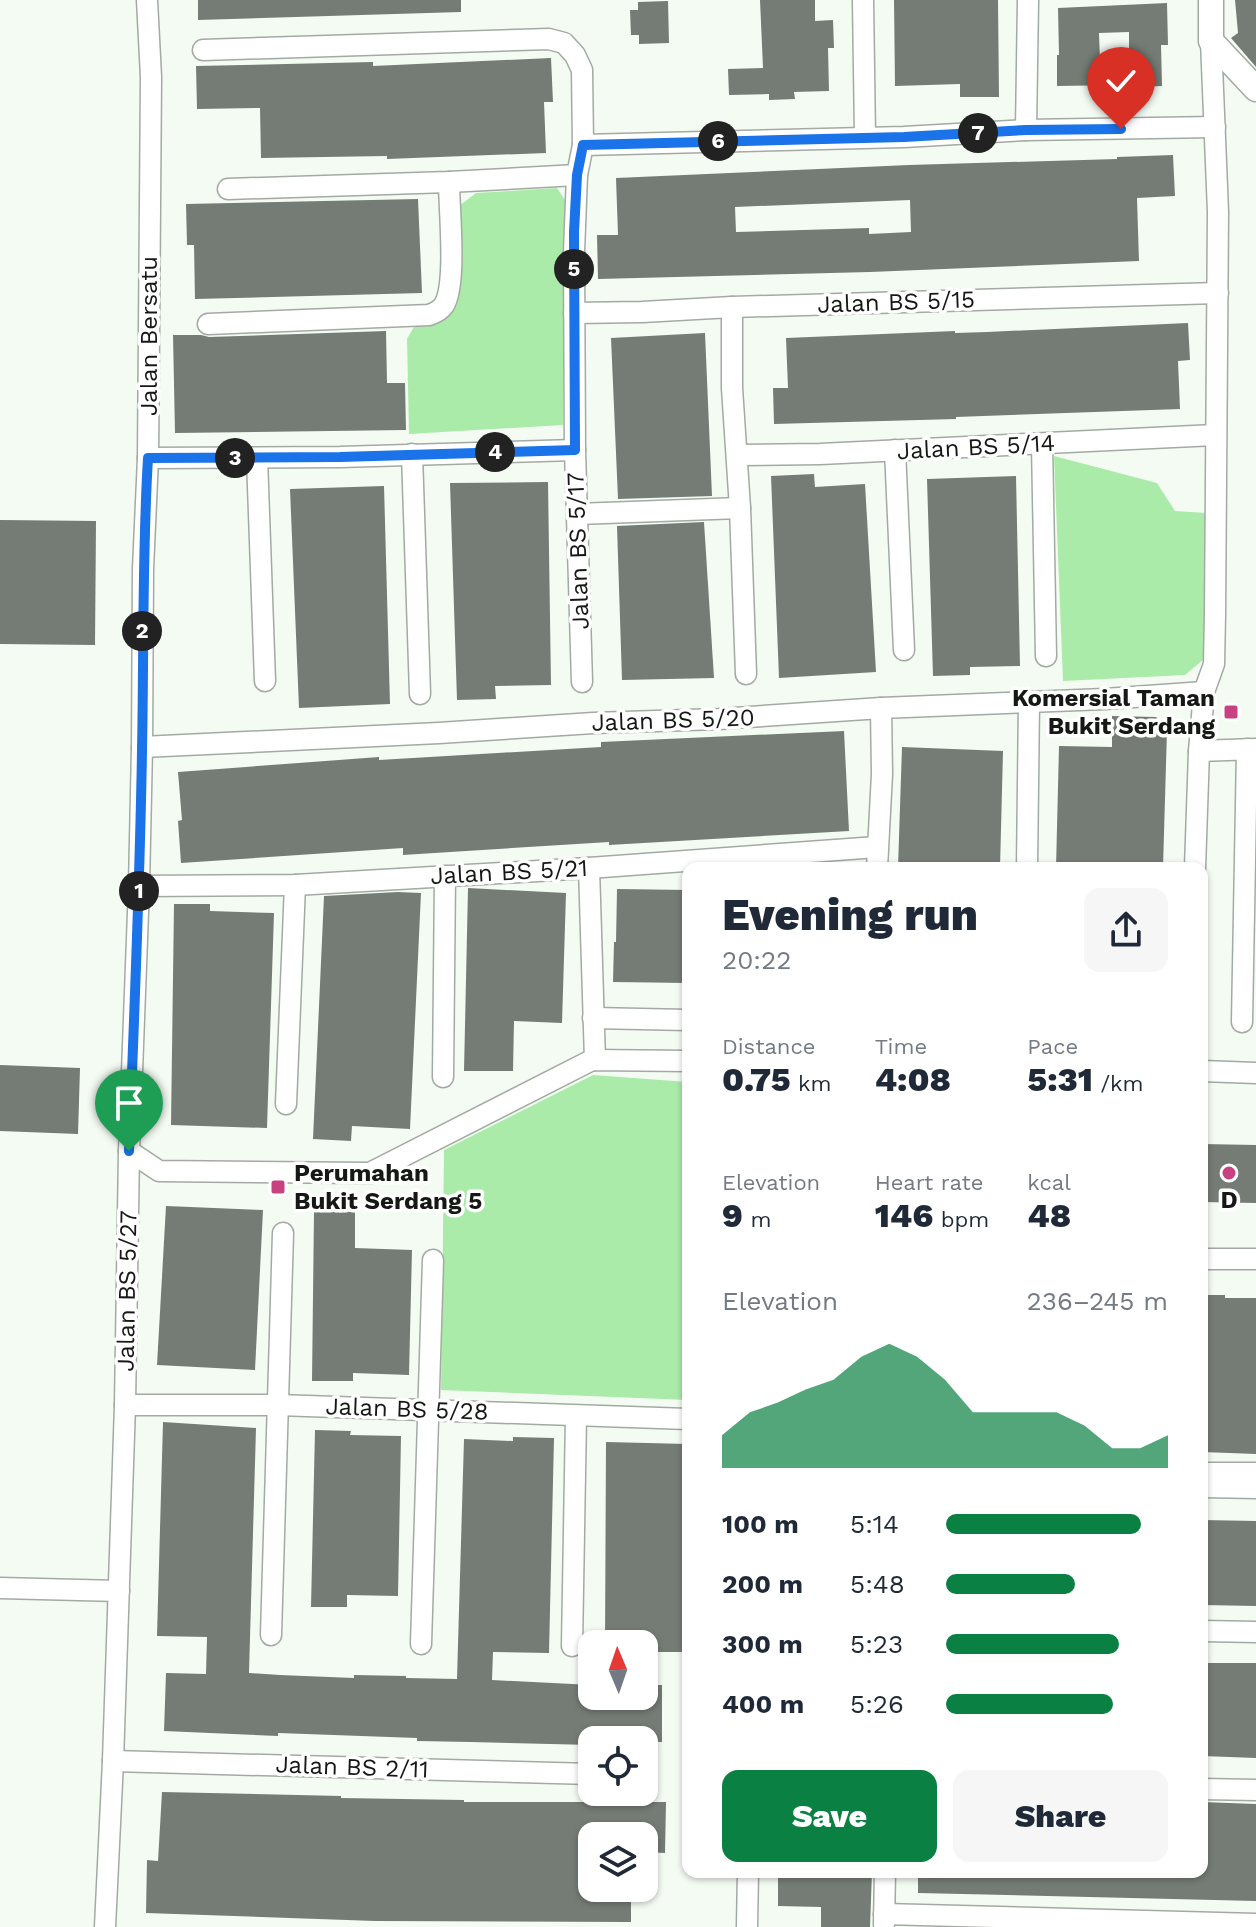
<!DOCTYPE html>
<meta charset="utf-8">
<style>
:root{--surface:#fff;--page:#f6f6f7;--text:#1f2937;--muted:#747a83;--accent:#0b8043}
body{margin:0;font-family:"Work Sans",sans-serif;background:var(--page);color:var(--text);height:100vh;display:flex;flex-direction:column;font-size:30px;white-space:nowrap}
*{box-sizing:border-box;margin:0}
p{font-size:26px;color:var(--muted)}
.icon{flex:none;width:44px;height:44px;fill:none;stroke:currentColor;stroke-width:2;stroke-linecap:round;stroke-linejoin:round}
.map{position:relative;flex:1;overflow:hidden}
.drawer{position:absolute;left:682px;top:862px;width:526px;height:1016px;display:flex;flex-direction:column;background:var(--surface);border-radius:16px;box-shadow:0 2px 6px #0004}
.drawer>*{flex:none}
.needle{width:52px;rotate:358deg}
.fabs{position:absolute;left:578px;top:1630px;display:grid;gap:16px}
.fabs a{display:grid;place-items:center;width:80px;height:80px;border-radius:16px;background:var(--surface);box-shadow:0 2px 6px #0004;font-size:40px}
.pin{position:absolute;display:grid;place-items:center;width:68px;height:68px;color:#fff;margin:-82px -34px;border-radius:50% 50% 50% 0;rotate:-45deg;box-shadow:0 0 8px #0007}
.pin .icon{rotate:45deg}
.km{position:absolute;width:40px;height:40px;margin:-20px;border-radius:50%;background:#222;color:#fff;font-size:22px;line-height:40px;text-align:center}
.round{display:grid;place-items:center;flex:none;width:84px;height:84px;border-radius:16px;background:var(--page)}
.head{display:flex;align-items:center;justify-content:space-between;height:136px;padding:0 40px}
h1{font-size:44px;font-weight:800;line-height:60px}
.stats{display:grid;grid-template-columns:repeat(3,1fr);gap:12px;height:136px;padding:8px 40px}
.stats div{display:grid;align-content:center}
.stats b{font-size:34px;font-weight:800}
.stats small{font-size:22px;font-weight:400}
.stats p{font-size:22px}
.chart{height:224px;padding:16px 40px}
.chart p{display:flex;justify-content:space-between}
.chart svg{width:100%;height:144px;margin-top:8px;fill:var(--accent);opacity:.7}
.button{display:flex;gap:16px;margin-top:auto;padding:16px 40px}
.button a{flex:1;height:92px;border-radius:16px;background:var(--accent);color:#fff;font-size:32px;font-weight:800;line-height:92px;text-align:center}
.button a+a{background:var(--page);color:var(--text)}
ul{padding:0 40px;list-style:none;font-size:26px}
li{display:grid;grid-template-columns:128px 96px 1fr;align-items:center;height:60px}
li i{height:20px;border-radius:10px;background:var(--accent)}
.map>svg:first-child{display:block}
.green{fill:#abebaa}
.building{fill:#757c75;fill-rule:evenodd}
.lines{fill:none;stroke-linecap:round;stroke-linejoin:round}
.minor-casing{stroke:#a3aaa3;stroke-width:23}
.tertiary-casing{stroke:#a3aaa3;stroke-width:27}
.minor{stroke:#fff;stroke-width:20}
.tertiary{stroke:#fff;stroke-width:24}
.route-casing{stroke:#fff;stroke-width:16}
.route{stroke:#1a73e8;stroke-width:10}
.poi-dot{fill:#c84282;stroke:#fff;stroke-width:3}
.labels{text-anchor:middle;stroke-width:7;stroke-linejoin:round;paint-order:stroke}
.street-label{font-size:24px;fill:#161816;stroke:#fff}
.poi-label{font-size:24px;font-weight:bold;fill:#161816;stroke:#fff;text-anchor:end}
</style>
<div class="map">
<svg width="1256" height="1927" viewBox="0 0 1256 1927">
<rect width="100%" height="100%" fill="#f4fbf3"/>
<g class="green">
<polygon points="557,188 565,200 563,425 409,434 407,339 415,325 441,322 457,305 459,206 476,193"/>
<polygon points="1054,456 1157,483 1175,511 1207,513 1210,654 1185,675 1063,681"/>
<polygon points="593,1075 688,1082 688,1400 441,1390 444,1150"/>
</g>
<g class="building">
<polygon points="198,0 461,0 461,12 198,20"/>
<polygon points="760,0 815,0 815,21 833,20 834,48 828,48 829,91 794,92 795,99 769,100 769,94 729,95 728,69 763,68"/>
<polygon points="894,0 998,0 999,97 960,97 960,84 895,86"/>
<polygon points="1235,0 1256,0 1256,67 1231,38 1238,33"/>
<polygon points="668,1 669,43 639,44 639,35 631,35 630,10 638,10 638,2"/>
<path d="M1167,3l1,42h-7l1,41 -41,2v-3l-64,1v-31h2l-1,-47zM1129,32v28l-29,1 -1,-28z"/>
<polygon points="551,58 553,102 544,102 546,153 387,159 387,156 261,158 260,108 197,109 196,66 373,62 373,66"/>
<path d="M1173,155l2,41 -38,2 2,63 -269,11 -272,7 -1,-44h21l-2,-57 293,-13 208,-6v-2zM910,200l1,32 -42,2v-6l-133,4 -1,-25z"/>
<polygon points="418,199 422,293 195,299 194,245 187,245 186,204"/>
<polygon points="1188,323 1190,360 1178,361 1180,409 956,417 956,419 774,424 773,388 788,388 786,338 955,331 955,333 987,332"/>
<polygon points="386,331 387,383 405,383 406,430 175,433 173,335 201,335 209,337"/>
<polygon points="705,333 712,496 618,499 611,338"/>
<polygon points="814,474 815,487 865,484 876,672 779,678 771,476"/>
<polygon points="1016,476 1020,666 970,667 970,675 933,676 927,479"/>
<polygon points="548,482 551,685 495,686 496,699 457,700 450,483"/>
<polygon points="384,486 390,704 299,708 290,489"/>
<polygon points="0,520 96,521 95,645 0,644"/>
<polygon points="704,522 714,678 622,680 617,526"/>
<polygon points="1112,716 1156,717 1167,730 1163,868 1056,868 1059,746 1112,747"/>
<polygon points="844,731 849,831 609,845 609,842 403,855 403,848 181,863 178,821 182,820 178,772 379,757 379,760 601,747 601,742"/>
<polygon points="902,747 1003,751 1000,868 898,868"/>
<polygon points="468,888 566,893 562,1023 514,1021 513,1071 464,1071"/>
<polygon points="617,889 688,890 688,983 613,982 614,942 616,942"/>
<polygon points="398,892 421,893 410,1129 352,1126 351,1141 313,1139 324,896"/>
<polygon points="174,904 210,904 210,911 274,913 267,1128 171,1125"/>
<polygon points="0,1065 80,1068 78,1134 0,1131"/>
<polygon points="1202,1144 1256,1145 1256,1203 1202,1202"/>
<polygon points="166,1206 263,1210 255,1370 157,1365"/>
<polygon points="314,1211 355,1212 355,1248 412,1250 409,1375 353,1373 353,1381 312,1381"/>
<polygon points="1202,1295 1225,1295 1225,1298 1256,1298 1256,1454 1202,1452"/>
<polygon points="163,1422 256,1428 249,1673 280,1675 354,1678 354,1675 406,1676 406,1678 457,1679 464,1439 513,1441 513,1437 554,1438 549,1653 493,1652 492,1680 592,1685 592,1696 644,1696 644,1685 662,1685 662,1742 592,1740 592,1745 470,1742 417,1741 417,1738 278,1733 278,1736 164,1731 166,1673 206,1674 207,1637 157,1636"/>
<polygon points="315,1430 351,1431 350,1435 401,1436 398,1596 347,1595 347,1607 311,1607"/>
<polygon points="606,1442 688,1444 688,1652 644,1652 644,1644 605,1644"/>
<polygon points="1202,1520 1256,1521 1256,1606 1202,1605"/>
<polygon points="1202,1663 1256,1663 1256,1758 1202,1756"/>
<polygon points="162,1792 341,1796 341,1798 464,1800 464,1802 666,1802 665,1853 644,1852 644,1836 592,1836 592,1888 631,1888 631,1922 375,1921 146,1913 147,1860 158,1861"/>
<polygon points="1202,1802 1256,1804 1256,1901 918,1893 918,1872 1202,1872"/>
<polygon points="778,1872 872,1872 870,1927 821,1927 821,1907 778,1906"/>
</g>
<g class="lines">
<defs>
<g id="minor">
<polyline points="863,0 865,137"/>
<polyline points="203,50 549,39 564,43 575,55 582,70 583,145 577,175 574,252 575,450 582,682"/>
<polyline points="1026,130 1028,0"/>
<polyline points="583,145 904,137 1026,130 1215,127"/>
<polyline points="228,189 449,182 577,175"/>
<polyline points="732,307 732,388 740,508 746,674"/>
<polyline points="574,313 642,312 732,307 1218,293"/>
<path d="M208,324l221,-9c6,-2 11,-4 15,-10 13,-21 5,-96 5,-123"/>
<polyline points="1042,444 1046,656"/>
<polyline points="895,450 904,650"/>
<polyline points="412,454 420,694"/>
<polyline points="737,455 820,454 1215,435"/>
<polyline points="148,458 340,457 575,450"/>
<polyline points="257,458 265,681"/>
<polyline points="577,514 740,508"/>
<polyline points="142,747 439,733 593,723 719,719 881,708 1105,699 1204,692"/>
<polyline points="1199,751 1256,749"/>
<polyline points="589,868 595,1060"/>
<polyline points="877,868 882,774 881,708"/>
<polyline points="1027,868 1029,701"/>
<polyline points="1195,868 1199,751 1204,692 1214,664 1215,615 1218,212 1211,41"/>
<polyline points="139,886 295,885 589,868 877,847"/>
<polyline points="593,1018 688,1020"/>
<polyline points="1242,1022 1247,749"/>
<polyline points="1202,1071 1256,1073"/>
<polyline points="443,1077 445,876"/>
<polyline points="286,1104 295,885"/>
<polyline points="129,1151 159,1171 370,1173 592,1060 688,1061"/>
<polyline points="1202,1259 1256,1259"/>
<polyline points="125,1405 278,1405 688,1419"/>
<polyline points="1202,1473 1256,1473"/>
<polyline points="1202,1487 1256,1488"/>
<polyline points="0,1588 119,1591"/>
<polyline points="1202,1631 1256,1632"/>
<polyline points="271,1635 283,1233"/>
<polyline points="421,1644 433,1260"/>
<polyline points="572,1646 576,1416"/>
<polyline points="113,1761 592,1774"/>
<polyline points="1202,1789 1256,1790"/>
<polyline points="884,1914 1256,1924"/>
<polyline points="884,1924 885,1872"/>
<polyline points="105,1927 113,1761 125,1405 129,1151 139,886 142,747 143,569 148,458 151,77 147,0"/>
<polyline points="747,1927 748,1872"/>
</g>
<polyline id="tertiary" points="1211,0 1211,41 1256,89"/>
</defs>
<use href="#minor" class="minor-casing"/>
<use href="#tertiary" class="tertiary-casing"/>
<use href="#minor" class="minor"/>
<use href="#tertiary" class="tertiary"/>
</g>
<g class="lines">
<defs>
<path id="route" d="M129,1151c5,-134 11,-267 13,-401 2,-97 0,-194 6,-292l192,-1 235,-7 -1,-218 3,-57 6,-30 321,-8 122,-7 95,-1"/>
</defs>
<use href="#route" class="route-casing"/>
<use href="#route" class="route"/>
</g>
<g class="poi-dot">
<rect x="1223" y="704" width="16" height="16" rx="4"/>
<circle cx="1229" cy="1173" r="8"/>
<rect x="270" y="1179" width="16" height="16" rx="4"/>
</g>
<g class="labels">
<g class="street-label">
<text transform="translate(896 302) rotate(-2)" y="8">Jalan BS 5/15</text>
<text transform="translate(149 336) rotate(-90)" y="8">Jalan Bersatu</text>
<text transform="translate(976 447) rotate(-3)" y="8">Jalan BS 5/14</text>
<text transform="translate(578 551) rotate(-92)" y="8">Jalan BS 5/17</text>
<text transform="translate(673 720) rotate(-2)" y="8">Jalan BS 5/20</text>
<text transform="translate(509 872) rotate(-3)" y="8">Jalan BS 5/21</text>
<text transform="translate(127 1291) rotate(-89)" y="8">Jalan BS 5/27</text>
<text transform="translate(407 1409) rotate(2)" y="8">Jalan BS 5/28</text>
<text transform="translate(352 1767) rotate(2)" y="8">Jalan BS 2/11</text>
</g>
<g class="poi-label">
<text x="1215" y="706">Komersial Taman<tspan x="1215" dy="28">Bukit Serdang</tspan></text>
<text x="294" y="1181" text-anchor="start">Perumahan<tspan x="294" dy="28">Bukit Serdang 5</tspan></text>
<text x="1229" y="1208" text-anchor="middle">D</text>
</g>
</g>
</svg>
<div class="fabs">
<a><svg class="needle" viewBox="-14 -14 28 28"><path d="M0-13l5 13h-10z" fill="#e53935"/><path d="M0 13l5-13h-10z" fill="#747a83"/></svg></a>
<a><svg class="icon" aria-label="locate" viewBox="0 0 24 24"><circle cx="12" cy="12" r="6"/><path d="M12 2v4M12 18v4M2 12h4M18 12h4"/></svg></a>
<a><svg class="icon" aria-label="layers" viewBox="0 0 24 24"><path d="M12 4l9 5-9 5-9-5zM3 14l9 5 9-5"/></svg></a>
</div>
<div class="pin" style="left:129px;top:1151px;background:#1e9e55"><svg class="icon" aria-label="arrive" viewBox="0 0 24 24"><path d="M6 21V4h12l-3 4 3 4H6"/></svg></div>
<div class="pin" style="left:1121px;top:129px;background:#d93025"><svg class="icon" aria-label="check" viewBox="0 0 24 24"><path d="M5 12l5 5 9-10"/></svg></div>
<b class="km" style="left:139px;top:891px">1</b>
<b class="km" style="left:142px;top:631px">2</b>
<b class="km" style="left:235px;top:458px">3</b>
<b class="km" style="left:495px;top:452px">4</b>
<b class="km" style="left:574px;top:269px">5</b>
<b class="km" style="left:718px;top:141px">6</b>
<b class="km" style="left:978px;top:133px">7</b>
<section class="drawer">
<div class="head"><div><h1>Evening run</h1><p>20:22</p></div><a class="round"><svg class="icon" aria-label="share" viewBox="0 0 24 24"><path d="M12 15V3M7 8l5-5 5 5M5 13v7h14v-7"/></svg></a></div>
<div class="stats">
<div><p>Distance</p><b>0.75<small> km</small></b></div>
<div><p>Time</p><b>4:08</b></div>
<div><p>Pace</p><b>5:31<small> /km</small></b></div>
</div>
<div class="stats">
<div><p>Elevation</p><b>9<small> m</small></b></div>
<div><p>Heart rate</p><b>146<small> bpm</small></b></div>
<div><p>kcal</p><b>48</b></div>
</div>
<div class="chart"><p><span>Elevation</span>236–245 m</p>
<svg viewBox="0 0 160 44" preserveAspectRatio="none"><path d="M0 44V34L10 27L20 24L30 20L40 17L50 10L60 6L70 10L80 17L90 27L100 27L110 27L120 27L130 31L140 38L150 38L160 34V44z"/></svg>
</div>
<ul>
<li><b>100 m</b>5:14<i style="width:88%"></i></li>
<li><b>200 m</b>5:48<i style="width:58%"></i></li>
<li><b>300 m</b>5:23<i style="width:78%"></i></li>
<li><b>400 m</b>5:26<i style="width:75%"></i></li>
</ul>
<div class="button"><a>Save</a><a>Share</a></div>
</section>
</div>
